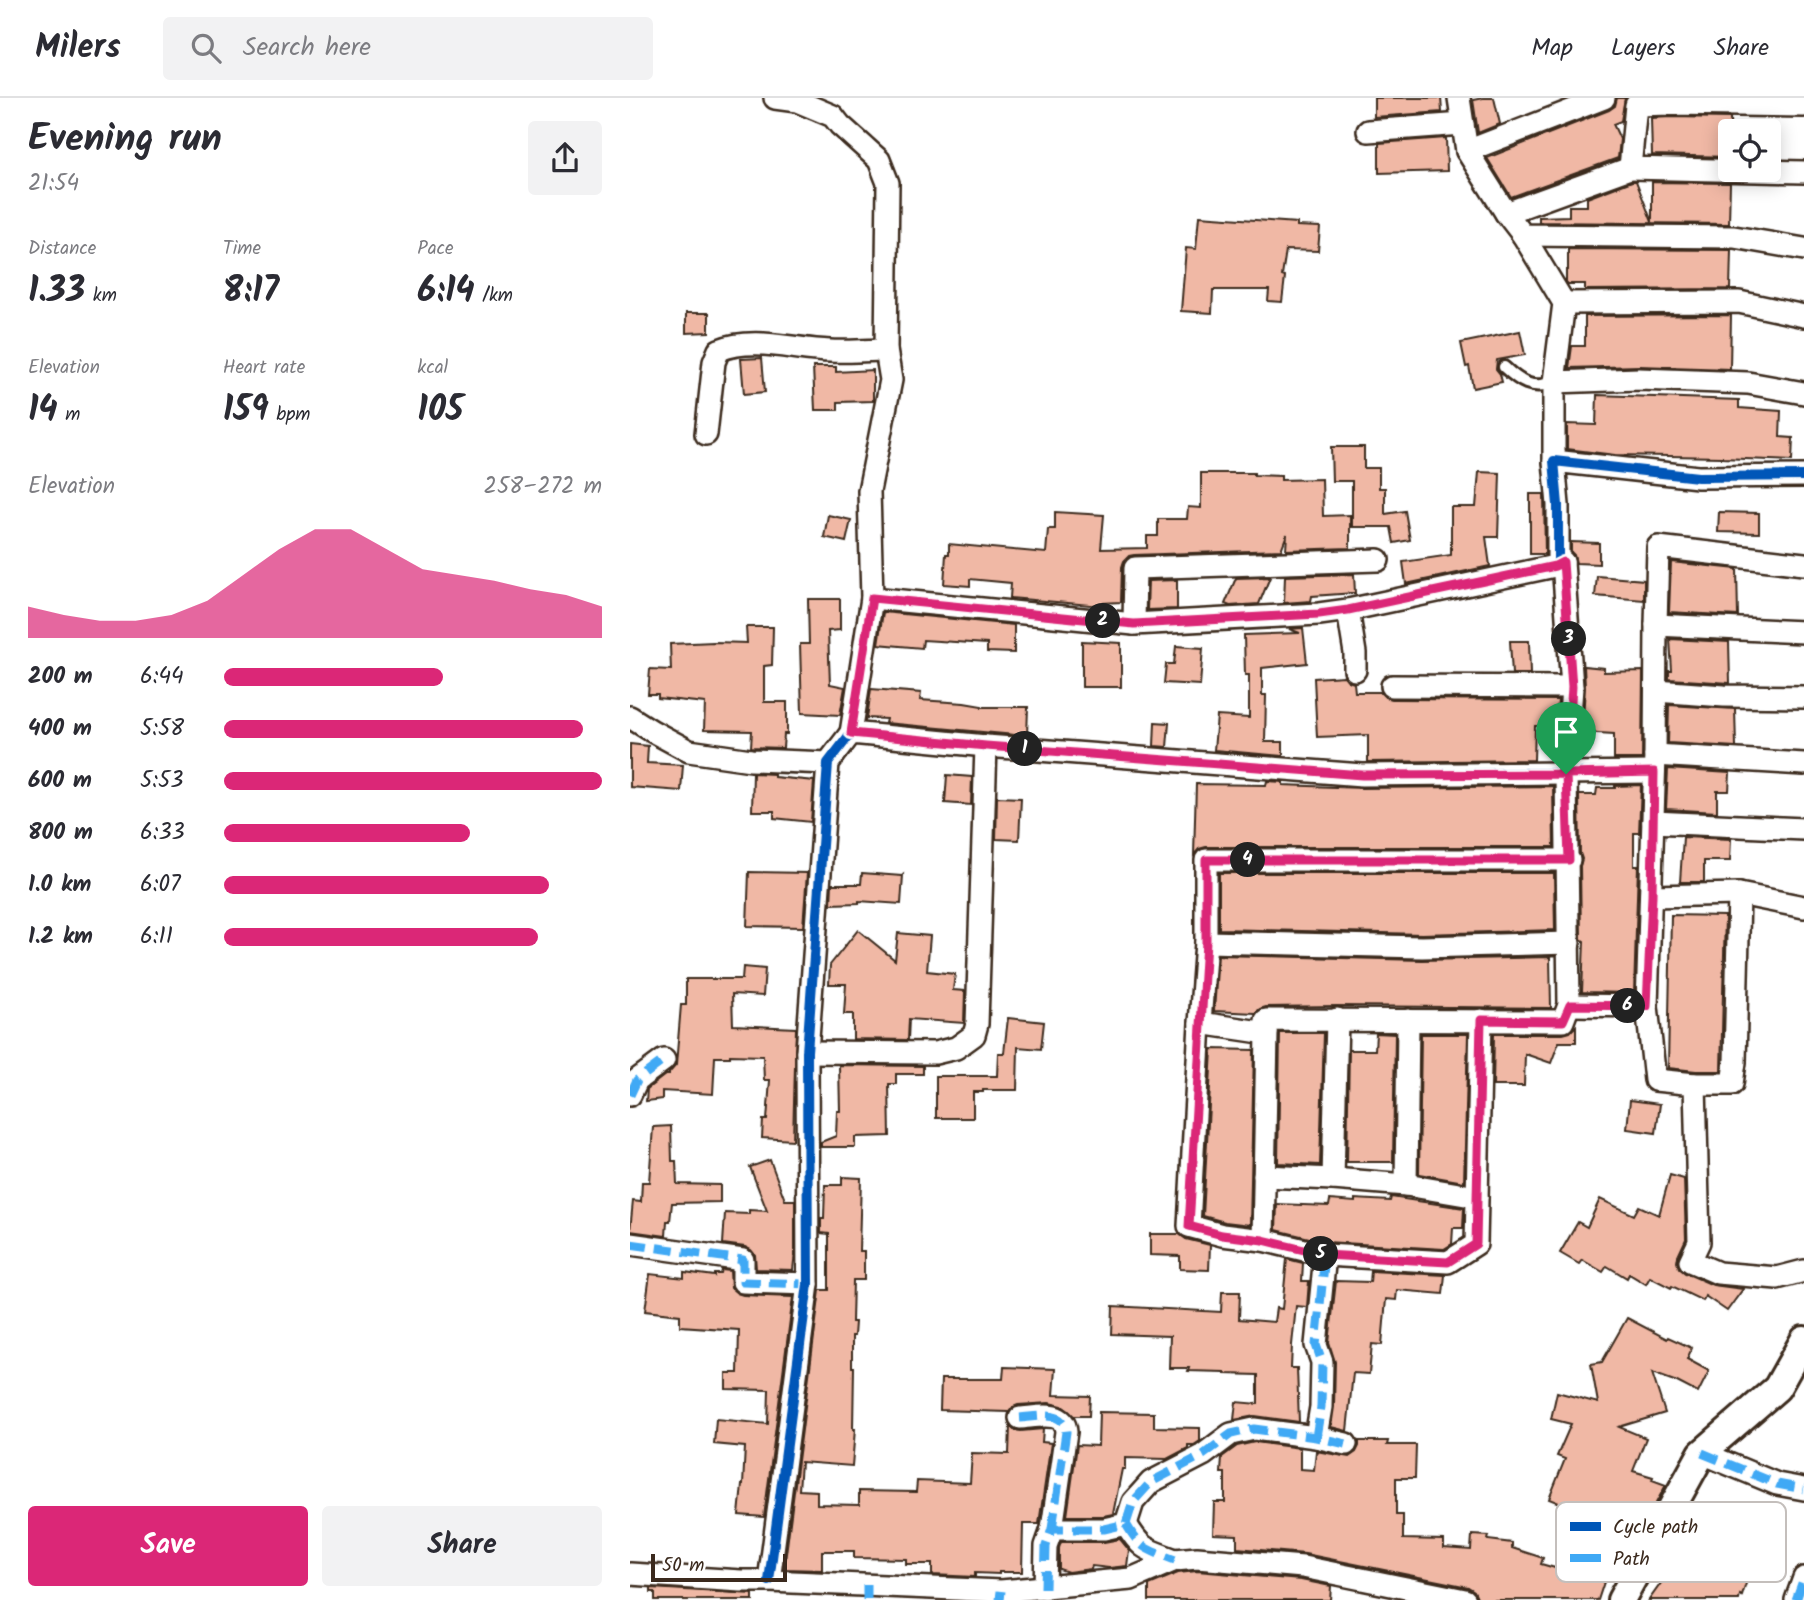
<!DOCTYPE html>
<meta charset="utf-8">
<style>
:root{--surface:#fff;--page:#f2f2f3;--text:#2b2b33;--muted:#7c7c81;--line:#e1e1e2;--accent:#db2777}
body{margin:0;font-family:Kalam,sans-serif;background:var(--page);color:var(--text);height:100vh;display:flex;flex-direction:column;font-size:26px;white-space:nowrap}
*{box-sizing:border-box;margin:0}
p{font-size:23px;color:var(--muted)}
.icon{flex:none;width:38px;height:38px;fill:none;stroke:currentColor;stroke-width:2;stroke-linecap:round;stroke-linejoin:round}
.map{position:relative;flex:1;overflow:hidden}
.drawer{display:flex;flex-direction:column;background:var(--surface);width:630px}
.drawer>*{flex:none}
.tools{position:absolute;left:1088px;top:21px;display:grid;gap:14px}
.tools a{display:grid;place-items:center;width:63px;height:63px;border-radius:7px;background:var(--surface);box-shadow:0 4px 18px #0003;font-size:35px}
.scale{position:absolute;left:21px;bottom:18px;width:136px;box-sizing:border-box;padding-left:7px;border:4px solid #3b2a1e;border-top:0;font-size:19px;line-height:24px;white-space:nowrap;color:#3b2a1e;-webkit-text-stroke:5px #fff;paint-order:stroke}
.pin{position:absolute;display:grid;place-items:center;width:60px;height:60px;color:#fff;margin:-72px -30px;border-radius:50% 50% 50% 0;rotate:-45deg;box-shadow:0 0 7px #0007}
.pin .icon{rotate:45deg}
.km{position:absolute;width:35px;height:35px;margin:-18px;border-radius:50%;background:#222;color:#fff;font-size:19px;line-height:35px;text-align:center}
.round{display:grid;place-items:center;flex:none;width:74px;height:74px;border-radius:7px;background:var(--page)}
.head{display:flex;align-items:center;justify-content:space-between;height:119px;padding:0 28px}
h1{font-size:38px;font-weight:700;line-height:52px}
.metrics{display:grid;grid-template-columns:repeat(3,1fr);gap:10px;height:119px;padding:7px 28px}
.metrics div{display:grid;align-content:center}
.metrics b{font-size:35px;font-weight:700}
.metrics small{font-size:19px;font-weight:400}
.metrics p{font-size:19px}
.chart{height:196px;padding:14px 28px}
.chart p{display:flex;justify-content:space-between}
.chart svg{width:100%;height:126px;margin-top:7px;fill:var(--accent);opacity:.7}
.button{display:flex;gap:14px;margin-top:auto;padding:14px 28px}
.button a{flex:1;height:80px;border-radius:7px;background:var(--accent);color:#fff;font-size:28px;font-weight:700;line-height:80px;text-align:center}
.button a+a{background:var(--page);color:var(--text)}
ul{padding:0 28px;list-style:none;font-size:23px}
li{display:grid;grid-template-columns:112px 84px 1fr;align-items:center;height:52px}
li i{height:18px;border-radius:9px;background:var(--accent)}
header{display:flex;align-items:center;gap:42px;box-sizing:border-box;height:98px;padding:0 35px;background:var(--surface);border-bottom:2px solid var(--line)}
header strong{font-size:33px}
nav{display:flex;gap:38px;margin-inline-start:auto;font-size:24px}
.search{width:490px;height:63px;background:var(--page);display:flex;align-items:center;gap:18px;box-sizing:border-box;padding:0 24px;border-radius:7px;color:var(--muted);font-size:26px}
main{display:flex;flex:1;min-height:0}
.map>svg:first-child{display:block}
.building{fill:#f0b8a5;stroke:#3b2a1e;stroke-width:2}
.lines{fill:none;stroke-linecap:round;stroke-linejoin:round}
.service-casing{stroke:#3b2a1e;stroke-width:16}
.minor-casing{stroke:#3b2a1e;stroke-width:26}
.tertiary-casing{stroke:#3b2a1e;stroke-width:32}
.service{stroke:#fff;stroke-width:10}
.minor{stroke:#fff;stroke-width:21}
.tertiary{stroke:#fff;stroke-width:26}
.quiet{stroke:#3fa9f5;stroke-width:9;stroke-dasharray:18 9;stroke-linecap:butt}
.cycleway-casing{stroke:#fff;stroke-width:15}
.cycleway{stroke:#0057b8;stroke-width:10}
.route-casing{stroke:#fff;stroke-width:14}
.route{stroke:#db2777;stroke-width:9}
.key{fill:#fff;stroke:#c4bfbc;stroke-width:2}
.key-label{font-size:19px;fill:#3b2a1e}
</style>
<header>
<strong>Milers</strong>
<div class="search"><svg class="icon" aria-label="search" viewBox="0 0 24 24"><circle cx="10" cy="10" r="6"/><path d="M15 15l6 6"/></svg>Search here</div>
<nav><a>Map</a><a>Layers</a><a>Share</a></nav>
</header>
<main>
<section class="drawer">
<div class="head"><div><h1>Evening run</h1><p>21:54</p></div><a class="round"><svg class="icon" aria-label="share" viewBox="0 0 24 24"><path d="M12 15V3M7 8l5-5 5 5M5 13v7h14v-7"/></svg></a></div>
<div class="metrics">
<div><p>Distance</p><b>1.33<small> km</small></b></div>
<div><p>Time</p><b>8:17</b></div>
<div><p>Pace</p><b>6:14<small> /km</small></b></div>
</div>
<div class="metrics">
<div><p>Elevation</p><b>14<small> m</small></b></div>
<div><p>Heart rate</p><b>159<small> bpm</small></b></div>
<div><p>kcal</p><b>105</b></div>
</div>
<div class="chart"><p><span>Elevation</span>258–272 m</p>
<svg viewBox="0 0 160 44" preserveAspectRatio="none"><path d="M0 44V33L10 36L20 38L30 38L40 36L50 31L60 22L70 13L80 6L90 6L100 13L110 20L120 22L130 24L140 27L150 29L160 33V44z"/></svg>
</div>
<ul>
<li><b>200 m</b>6:44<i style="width:58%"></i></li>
<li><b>400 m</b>5:58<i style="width:95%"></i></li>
<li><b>600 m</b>5:53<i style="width:100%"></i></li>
<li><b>800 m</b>6:33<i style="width:65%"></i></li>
<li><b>1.0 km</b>6:07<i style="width:86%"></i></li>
<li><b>1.2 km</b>6:11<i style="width:83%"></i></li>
</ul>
<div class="button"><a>Save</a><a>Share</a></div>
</section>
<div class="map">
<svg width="1174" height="1502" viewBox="0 0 1174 1502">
<rect width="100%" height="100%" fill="#fff"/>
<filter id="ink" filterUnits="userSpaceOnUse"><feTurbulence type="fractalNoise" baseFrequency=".0143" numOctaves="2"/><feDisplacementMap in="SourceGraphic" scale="14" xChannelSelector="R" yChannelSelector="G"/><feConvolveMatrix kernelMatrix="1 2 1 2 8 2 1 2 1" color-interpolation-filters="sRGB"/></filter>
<g filter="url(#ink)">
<g class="building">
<polygon points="744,0 811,0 812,14 744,19"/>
<polygon points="853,0 864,0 870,26 848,35 843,2"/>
<polygon points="987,0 995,0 991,23 983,26 990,41 988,60 881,99 857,60 979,12 985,8"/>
<polygon points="1041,19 1100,20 1101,59 1022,57 1021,20"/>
<polygon points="816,40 817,73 749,75 749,45"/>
<polygon points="1002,83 1006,83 1022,124 1022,84 1100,85 1099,126 909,124 909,119 939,118 939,108 957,108 957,100"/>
<polygon points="569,118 667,125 667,128 690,129 688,153 656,152 652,178 655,179 652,204 638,203 639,192 583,192 582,215 551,213 556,150 566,151"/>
<polygon points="938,151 1101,152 1100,191 955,192 955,186 938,186 936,184 936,172 938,172"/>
<polygon points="56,215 79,215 79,234 56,235"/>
<polygon points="1101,217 1100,271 1009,268 939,270 942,248 955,248 955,218"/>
<polygon points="890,233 895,257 867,262 866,271 870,276 872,284 843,290 839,268 836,269 831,245"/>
<polygon points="132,260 135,294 114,296 111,261"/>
<polygon points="183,269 206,269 206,274 243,272 243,303 208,304 208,312 185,312"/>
<polygon points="967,297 1109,302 1109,310 1151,313 1150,339 1163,340 1162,363 1092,360 1092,359 985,357 937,351 937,326 966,327"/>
<polygon points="701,349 734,349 734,370 749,370 749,390 755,390 755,416 775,413 780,442 764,445 761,429 722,429 722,383 702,383"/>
<polygon points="849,374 870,375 868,439 856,439 860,468 776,486 773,464 821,457 821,409 846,409"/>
<polygon points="571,375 624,375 624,377 651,378 651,382 692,381 693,418 720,417 720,450 656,452 657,436 651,452 504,457 499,458 494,463 492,469 491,504 472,505 472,508 380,500 381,485 340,481 340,488 314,486 316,456 319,456 319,446 416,455 418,431 425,431 425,414 474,417 471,451 517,450 517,438 528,438 528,421 557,421 558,409 571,410"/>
<polygon points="900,396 914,396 915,456 900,456"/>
<polygon points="1089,414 1129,415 1129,435 1088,434"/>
<polygon points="198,417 221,422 216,444 194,439"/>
<polygon points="941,444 969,445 969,466 946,465 944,457 941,454"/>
<polygon points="1041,464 1107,471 1108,518 1039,514"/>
<polygon points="724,476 725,495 682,498 681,503 654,505 655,478"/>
<polygon points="967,478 1014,482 1014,502 965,498"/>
<polygon points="640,479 629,506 600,508 595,506 606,480"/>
<polygon points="547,482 547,511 517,512 518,483"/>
<polygon points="178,501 210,501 210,532 198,533 200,586 215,589 210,617 172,615 170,546 179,546"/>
<polygon points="253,514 384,527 384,555 357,554 357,546 293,542 292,550 248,546"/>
<polygon points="116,529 143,529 142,567 134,568 134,604 157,604 157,636 154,636 153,650 121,649 122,633 74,632 75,605 28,600 28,596 18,596 20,571 41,572 40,546 84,544 117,545"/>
<polygon points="673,530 677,565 632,570 632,597 636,597 635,644 653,644 653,658 584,652 587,618 619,620 619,577 615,577 614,537 670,535 659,531"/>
<polygon points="1040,541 1099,544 1100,585 1039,581 1039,573 1042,573"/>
<polygon points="452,543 491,545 491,589 452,589"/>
<polygon points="880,543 899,543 900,576 882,576"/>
<polygon points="546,548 573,550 570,587 534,585 536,566 544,566"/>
<polygon points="954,568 974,570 974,574 1013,573 1012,661 984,661 984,636 952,634 955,590"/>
<polygon points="714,578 718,583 724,585 725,594 750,594 755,599 762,601 928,602 926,628 905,628 904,662 738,664 738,637 687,639 684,580"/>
<polygon points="241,591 291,595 290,602 334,605 352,608 352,609 398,609 397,638 255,625 256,621 237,620"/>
<polygon points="1039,607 1105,611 1106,649 1038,645"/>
<polygon points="525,624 539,625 537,649 524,648"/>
<polygon points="0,646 18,648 17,665 53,667 51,693 0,689"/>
<polygon points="1038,671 1100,675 1099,693 1087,693 1087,714 1036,711"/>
<polygon points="123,675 144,676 144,679 184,683 181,724 144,720 144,713 122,713"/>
<polygon points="317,677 342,679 341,707 315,705"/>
<polygon points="637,683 653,684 653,687 732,690 923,688 924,749 576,749 569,751 564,757 566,686 636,687"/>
<polygon points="1011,687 1009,735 1004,735 1004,768 1008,768 1004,895 952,894 954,843 951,841 950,768 952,761 950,755 949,697 966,697 967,690 985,690 985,688"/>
<polygon points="367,699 391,700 389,742 366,741"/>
<polygon points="1053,739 1101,741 1100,763 1074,763 1074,784 1050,784"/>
<polygon points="119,774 177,775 173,829 117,828"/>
<polygon points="232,775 272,778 273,777 271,806 229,803 229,805 201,806 202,786 231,786"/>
<polygon points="589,775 924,775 925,832 792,836 589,831"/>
<polygon points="1041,817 1095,818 1091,973 1066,973 1038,970"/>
<polygon points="228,832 265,862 268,835 300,838 297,873 325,876 323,892 335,893 334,925 279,921 278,942 223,941 223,916 214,916 216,886 199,886 200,867"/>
<polygon points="588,857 792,862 920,859 921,910 707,908 636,909 630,911 625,915 584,913"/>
<polygon points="113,869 135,871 133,898 102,896 103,927 166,930 163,1042 132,1040 133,1022 137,1022 140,982 134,982 133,958 100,957 100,959 85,959 83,996 32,993 32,1001 16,1003 17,991 35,977 39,977 39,975 46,967 51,907 56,907 56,881 112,881"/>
<polygon points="378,920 414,924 411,951 388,949 387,992 353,992 353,994 343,994 343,1020 306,1020 306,978 367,978 368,955 374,955"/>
<polygon points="946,928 946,944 929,944 921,965 895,956 894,988 863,988 864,936 933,936 940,934"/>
<polygon points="650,935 694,935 690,1067 648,1065"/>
<polygon points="746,935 765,936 763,1064 717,1064 719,952 745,952"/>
<polygon points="791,936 838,936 834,1084 789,1076"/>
<polygon points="582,951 624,952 620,1127 595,1124 573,1118"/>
<polygon points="209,967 293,968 293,976 266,976 266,986 259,986 260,1038 225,1039 225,1049 191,1049 191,1044 206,1038 207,1013 210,1013"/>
<polygon points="1000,1002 1030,1006 1026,1035 997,1031"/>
<polygon points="41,1028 42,1063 46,1063 47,1086 90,1087 90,1104 42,1105 40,1123 37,1123 36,1138 0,1133 3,1103 11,1104 12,1084 19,1084 23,1029"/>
<polygon points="140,1062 155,1102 165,1102 165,1154 163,1172 126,1171 125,1157 121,1152 115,1149 93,1146 95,1115 119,1116 119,1112 137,1113 120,1069"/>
<polygon points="1040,1077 1054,1081 1056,1141 1048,1158 1047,1164 1049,1170 1055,1175 1083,1187 1113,1191 1097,1213 1075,1198 1073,1203 1042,1188 1041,1190 1020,1179 1016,1186 999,1176 997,1180 977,1168 973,1174 952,1162 949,1166 930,1155 948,1124 957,1129 970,1101 1004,1117 1009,1108 1029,1117"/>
<polygon points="212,1079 231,1080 229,1153 234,1153 234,1182 223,1182 222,1224 225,1224 224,1238 222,1238 222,1269 224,1269 223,1331 225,1331 222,1368 171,1364 169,1392 187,1393 187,1406 229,1407 229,1393 286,1394 287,1383 340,1385 342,1355 379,1356 380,1328 384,1332 391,1333 413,1331 412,1344 421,1345 409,1426 393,1426 392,1474 369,1474 369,1476 345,1475 345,1479 302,1477 302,1466 276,1466 276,1461 224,1460 224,1453 192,1453 192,1472 154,1471 190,1192 199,1192 199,1136 191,1135 191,1120 194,1120 195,1087 212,1087"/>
<polygon points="761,1099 834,1110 833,1130 823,1130 822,1146 814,1151 696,1144 646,1132 647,1106 699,1108 700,1102 725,1104 725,1101 760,1103"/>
<polygon points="520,1136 549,1136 556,1141 580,1147 579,1172 550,1171 550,1158 520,1157"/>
<polygon points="657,1161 673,1165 672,1183 679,1183 677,1209 666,1208 662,1247 661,1270 667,1270 669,1324 625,1318 604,1322 606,1304 628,1306 628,1277 595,1276 595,1274 558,1273 559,1270 539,1270 540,1238 482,1236 483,1208 591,1214 592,1194 610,1194 609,1221 644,1224 646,1210 652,1211"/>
<polygon points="92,1172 100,1173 101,1190 107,1195 113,1197 163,1199 134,1419 109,1417 112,1387 113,1387 115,1349 84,1346 86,1321 138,1326 139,1292 96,1291 96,1275 108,1275 109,1232 50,1228 50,1217 15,1213 20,1176 54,1180 54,1174 85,1178 85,1176 91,1176"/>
<polygon points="741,1173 815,1177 813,1196 767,1192 766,1202 756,1201 752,1247 742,1246 739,1276 723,1275 717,1333 701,1329 704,1309 705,1264 699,1245 706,1183 740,1184"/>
<polygon points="997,1220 1037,1241 1038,1239 1062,1250 1057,1261 1079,1273 1068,1295 1047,1284 1022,1275 1035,1315 989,1329 1016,1340 1003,1373 1023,1379 1022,1382 1036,1387 989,1472 979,1469 968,1502 848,1502 844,1493 838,1489 675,1456 607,1450 607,1437 583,1436 584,1404 595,1404 595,1375 591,1375 592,1359 607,1348 625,1344 670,1350 670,1371 684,1372 686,1353 719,1359 726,1354 729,1348 729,1343 758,1343 757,1347 786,1347 785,1380 766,1380 766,1417 773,1417 773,1441 814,1442 814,1450 841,1452 842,1437 859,1438 858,1442 882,1445 882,1450 913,1460 911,1466 943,1475 955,1436 941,1432 947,1412 919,1401 935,1361 927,1358 941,1326 921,1321 927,1294 968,1305 961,1266 972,1264"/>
<polygon points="374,1269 425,1271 423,1297 460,1298 459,1318 444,1318 432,1308 419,1305 388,1307 383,1309 379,1314 310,1312 311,1281 373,1281"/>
<polygon points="469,1314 524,1315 524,1329 570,1330 570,1343 564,1347 558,1347 558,1350 537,1361 495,1360 495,1371 492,1371 483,1416 473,1418 437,1418 447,1347 468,1348"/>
<polygon points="1087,1436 1119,1445 1110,1477 1118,1479 1112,1498 1110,1497 1109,1502 1019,1502 1041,1471 1037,1469 1049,1444 1081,1458"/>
<polygon points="490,1441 499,1452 497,1468 479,1470 462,1468 461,1471 438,1474 429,1471 429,1450 431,1444 474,1444"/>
<polygon points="567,1473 671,1482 701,1488 700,1502 519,1502 519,1487 548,1475"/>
<polygon points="21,1490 123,1496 123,1502 25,1502 25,1494 21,1494"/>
</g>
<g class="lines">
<defs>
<path id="service" d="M874,269c15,14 28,24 50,15"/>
<g id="minor">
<polyline points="145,0 167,3 203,18 210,27 249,62 258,85 256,252 261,282 239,393 242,500 221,635"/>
<polyline points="829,0 837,53 876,115 893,137 1104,139 1174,151"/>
<polyline points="1174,8 1041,6 1006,7 1000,70 1174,74"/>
<polyline points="738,33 833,26"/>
<polyline points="837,53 974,0"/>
<polyline points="876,115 1000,70"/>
<polyline points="893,137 934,205 924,284 924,363"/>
<polyline points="934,205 1109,204 1174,218"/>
<polyline points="924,284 1009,281 1118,285 1174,295"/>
<path d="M76,336l8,-72 5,-12c35,-14 75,0 111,1 18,1 37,-1 56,-1"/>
<polyline points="933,464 942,589"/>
<polyline points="242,500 504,526 689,516 718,512 925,468 933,464 928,462 928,407 924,363 1068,379 1174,378"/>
<polyline points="718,512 725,555 725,572"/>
<polyline points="504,526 505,470 748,462"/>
<polyline points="1026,527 1174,534"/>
<polyline points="762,588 942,589 936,676 939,907 933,923 636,922 637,935 570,925 576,844 576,762 939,762"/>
<polyline points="1026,593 1094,598 1174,599"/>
<polyline points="0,619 22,633 59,653 121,662 198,665"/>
<polyline points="1025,657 1174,666"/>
<polyline points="1023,724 1174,731"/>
<polyline points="1109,796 1105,964 1102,986 1065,986 1025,982 1017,908 1025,657 1026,527 1028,449 1174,466"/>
<polyline points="1022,798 1109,796 1174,809"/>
<polyline points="576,844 792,849 939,845"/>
<polyline points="939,907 1017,908"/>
<polyline points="570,925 559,1128 592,1137 633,1142 695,1157 818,1164 846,1146 851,922"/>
<polyline points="177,954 305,955 326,950 344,937 347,926 356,648"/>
<polyline points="1065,986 1069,1144 1060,1163 1088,1175 1147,1180 1174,1173"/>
<polyline points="0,997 7,982 34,962"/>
<polyline points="634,1078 703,1081 776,1087 847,1099"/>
<polyline points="703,1081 707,921"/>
<polyline points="776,1087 778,922"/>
<polyline points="633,1142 637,935"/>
<polyline points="0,1146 113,1162 113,1184 178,1186"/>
<path d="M390,1320c17,-1 45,-9 46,14l-14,97"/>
<polyline points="686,1339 691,1309 692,1264 686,1247 695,1157"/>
<polyline points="1072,1355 1147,1386 1174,1391"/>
<path d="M496,1426c16,27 21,25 49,36"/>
<polyline points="0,1476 111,1483 139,1483 371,1493 501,1481 545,1462 567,1460 673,1469 835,1502"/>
<polyline points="139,1483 178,1186 177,954 198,665 221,635 356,648 732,677 1024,674"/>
<polyline points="415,1490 416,1448 422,1431 474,1431 496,1426 503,1404 521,1384 573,1357 601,1336 624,1331 686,1339 716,1346"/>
<polyline points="1166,1502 1174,1480"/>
</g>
<polyline id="tertiary" points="991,1502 1072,1355 1147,1290 1174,1242"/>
</defs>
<use href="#service" class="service-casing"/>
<use href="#minor" class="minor-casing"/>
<use href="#tertiary" class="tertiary-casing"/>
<use href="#service" class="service"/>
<use href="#minor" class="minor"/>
<use href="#tertiary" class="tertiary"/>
<g class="quiet">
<polyline points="0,997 7,982 34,962"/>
<polyline points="0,1146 113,1162 113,1184 178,1186"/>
<path d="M390,1320c17,-1 45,-9 46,14l-14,97"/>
<polyline points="686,1339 691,1309 692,1264 686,1247 695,1157"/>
<polyline points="1072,1355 1147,1386 1174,1391"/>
<path d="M496,1426c16,27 21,25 49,36"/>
<polyline points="415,1490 416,1448 422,1431 474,1431 496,1426 503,1404 521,1384 573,1357 601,1336 624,1331 686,1339 716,1346"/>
<polyline points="237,1502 237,1487"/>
<polyline points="370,1502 371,1493"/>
<polyline points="1166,1502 1174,1480"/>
</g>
<defs>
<g id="cycleway">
<polyline points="242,500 504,526 689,516 718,512 925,468 933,464 928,462 928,407 924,363 1068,379 1174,378"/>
<polyline points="139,1483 178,1186 177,954 198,665 221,635 356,648 732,677 1024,674"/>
</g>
</defs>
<use href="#cycleway" class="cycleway-casing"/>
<use href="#cycleway" class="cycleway"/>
</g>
</g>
<g class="lines" filter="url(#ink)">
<defs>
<polyline id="route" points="936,676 732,677 356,648 221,635 242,500 504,526 689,516 718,512 925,468 933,464 942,589 936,676 939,762 576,762 576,844 559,1128 592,1137 633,1142 695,1157 818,1164 846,1146 851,922 933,923 940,907 1017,908 1022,798 1024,674 936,676"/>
</defs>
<use href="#route" class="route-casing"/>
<use href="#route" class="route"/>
</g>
<rect x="926" y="1404" width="230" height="80" rx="10" class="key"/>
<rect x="940" y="1424" width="31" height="9" fill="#0057b8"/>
<rect x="940" y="1456" width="31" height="8" fill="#3fa9f5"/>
<g class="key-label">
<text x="983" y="1435">Cycle path</text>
<text x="983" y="1467">Path</text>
</g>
</svg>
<div class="tools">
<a><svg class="icon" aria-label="locate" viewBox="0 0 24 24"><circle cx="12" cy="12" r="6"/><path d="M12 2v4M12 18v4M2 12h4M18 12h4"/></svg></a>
</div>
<div class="scale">50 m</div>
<div class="pin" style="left:936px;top:676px;background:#1e9e55"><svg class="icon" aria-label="arrive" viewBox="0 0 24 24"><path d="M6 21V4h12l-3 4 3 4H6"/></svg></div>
<b class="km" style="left:395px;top:651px">1</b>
<b class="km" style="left:473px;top:523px">2</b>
<b class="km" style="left:939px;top:541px">3</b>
<b class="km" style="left:618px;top:762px">4</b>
<b class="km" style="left:691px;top:1156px">5</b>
<b class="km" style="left:998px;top:908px">6</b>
</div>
</main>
